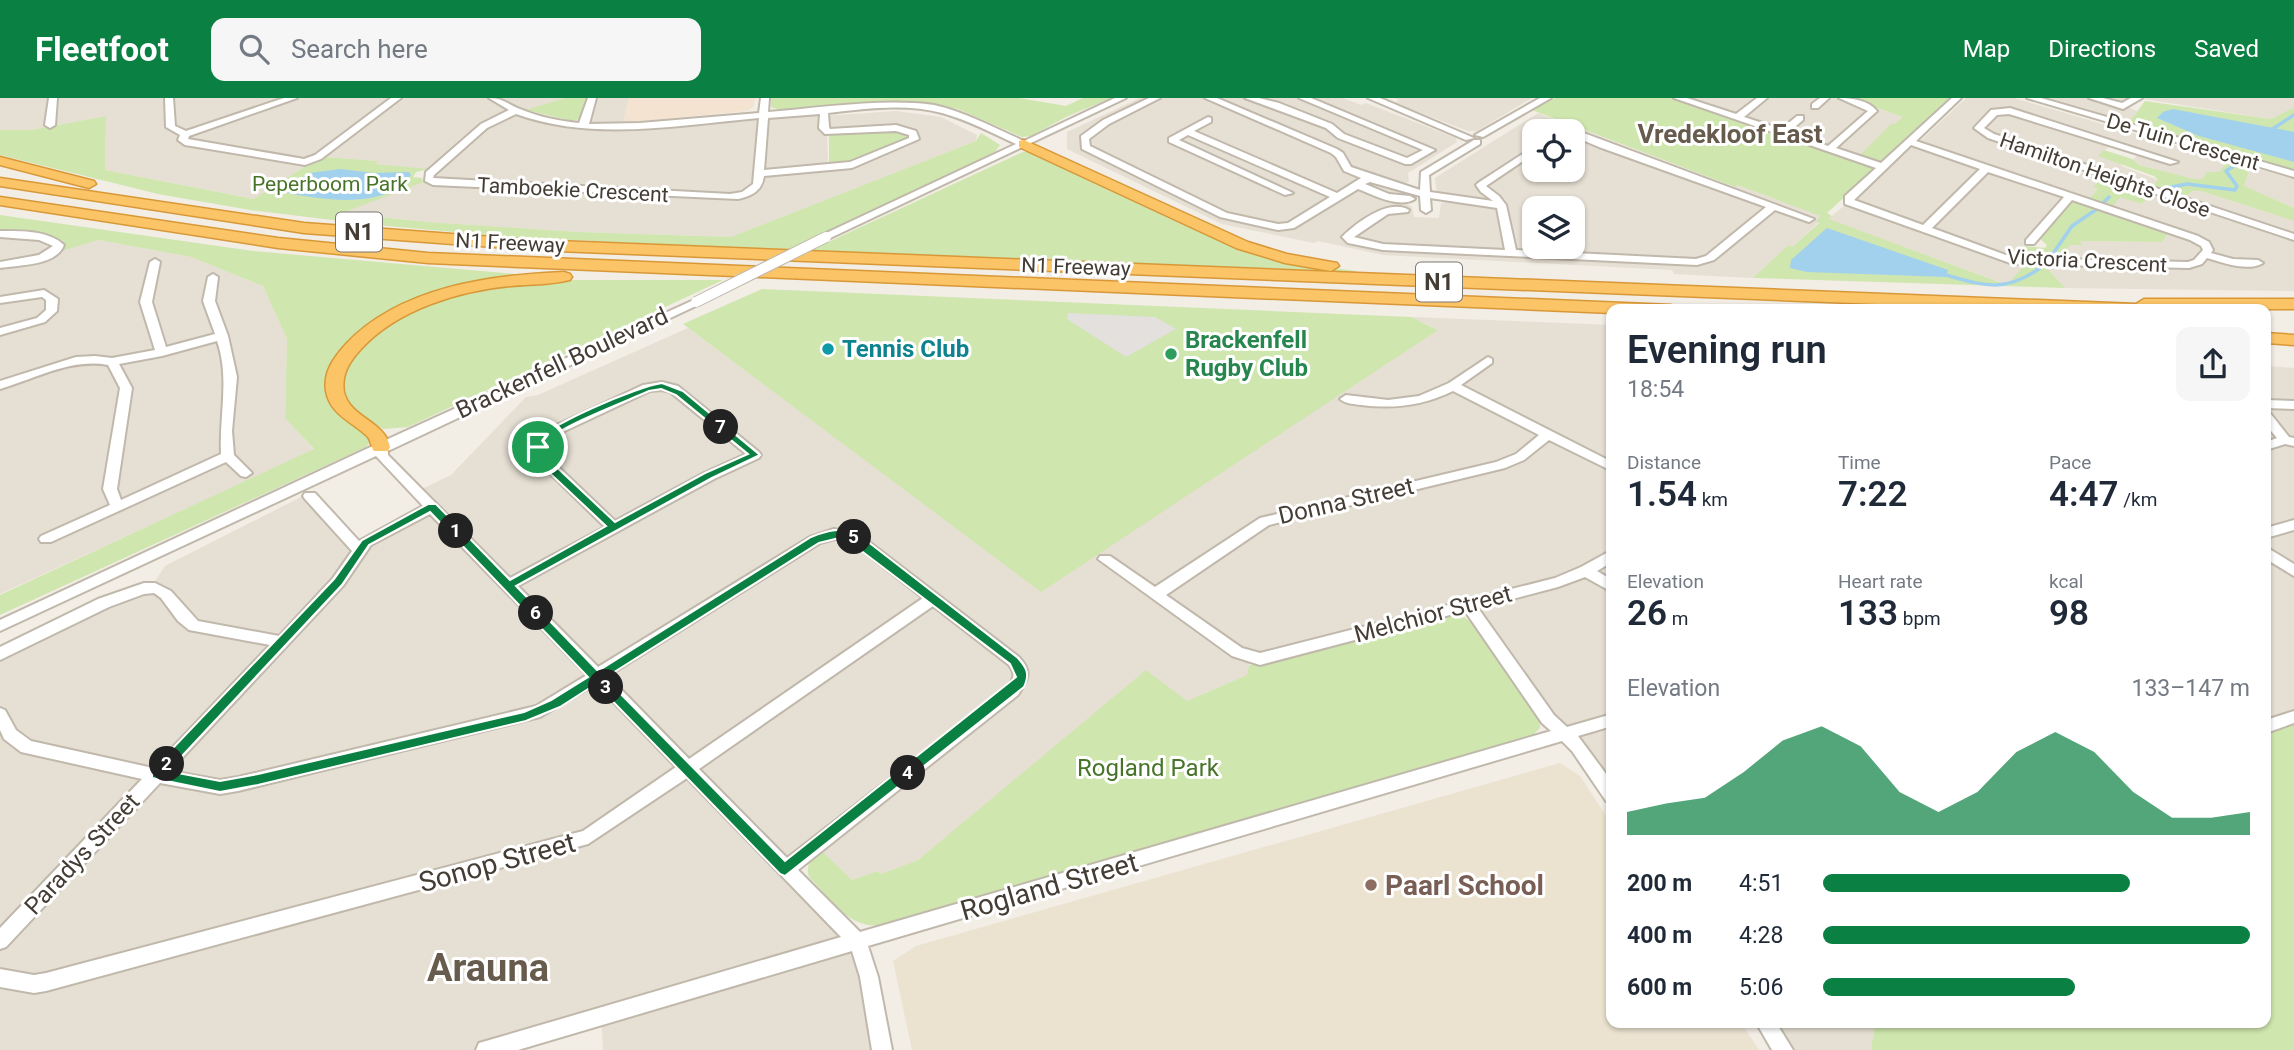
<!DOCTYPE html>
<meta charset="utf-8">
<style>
:root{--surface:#fff;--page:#f6f6f7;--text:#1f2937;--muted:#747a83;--accent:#0b8043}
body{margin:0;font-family:Roboto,sans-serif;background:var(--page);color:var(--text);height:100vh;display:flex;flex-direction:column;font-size:26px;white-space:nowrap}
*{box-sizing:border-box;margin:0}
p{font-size:23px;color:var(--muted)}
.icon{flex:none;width:38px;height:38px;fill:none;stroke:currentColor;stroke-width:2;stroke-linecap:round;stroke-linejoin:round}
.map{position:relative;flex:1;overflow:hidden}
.sheet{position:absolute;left:1606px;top:206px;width:665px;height:724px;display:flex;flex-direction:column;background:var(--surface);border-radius:14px;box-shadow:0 2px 5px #0004}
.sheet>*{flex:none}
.controls{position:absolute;left:1522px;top:21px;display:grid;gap:14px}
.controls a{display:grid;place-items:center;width:63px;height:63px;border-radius:14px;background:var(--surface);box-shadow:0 2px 5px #0004;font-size:35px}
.pin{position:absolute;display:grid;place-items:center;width:60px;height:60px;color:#fff;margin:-30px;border:4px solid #fff;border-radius:50%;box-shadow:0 2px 7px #0007}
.km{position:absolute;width:35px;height:35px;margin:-18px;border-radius:50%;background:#222;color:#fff;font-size:19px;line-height:35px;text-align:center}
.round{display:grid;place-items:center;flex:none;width:74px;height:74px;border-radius:14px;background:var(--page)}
.headline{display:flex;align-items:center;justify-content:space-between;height:119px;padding:0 21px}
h1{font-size:38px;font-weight:600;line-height:52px}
.stats{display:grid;grid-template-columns:repeat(3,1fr);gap:10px;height:119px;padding:7px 21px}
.stats div{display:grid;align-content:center}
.stats b{font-size:35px;font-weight:600}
.stats small{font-size:19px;font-weight:400}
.stats p{font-size:19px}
.chart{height:196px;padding:14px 21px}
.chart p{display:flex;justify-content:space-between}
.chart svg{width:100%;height:126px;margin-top:7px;fill:var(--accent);opacity:.7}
ul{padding:0 21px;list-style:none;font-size:23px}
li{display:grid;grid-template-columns:112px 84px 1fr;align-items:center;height:52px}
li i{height:18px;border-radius:9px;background:var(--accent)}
header{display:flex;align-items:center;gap:42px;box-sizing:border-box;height:98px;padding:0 35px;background:var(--accent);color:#fff}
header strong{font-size:33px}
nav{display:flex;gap:38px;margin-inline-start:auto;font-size:24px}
.search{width:490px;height:63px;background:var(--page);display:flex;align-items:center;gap:18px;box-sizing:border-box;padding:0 24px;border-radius:14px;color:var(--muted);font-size:26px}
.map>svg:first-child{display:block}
.residential{fill:#e6dfd3;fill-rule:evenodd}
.commercial{fill:#f4e3d0}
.education{fill:#ebe2cf}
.green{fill:#cfe6ae}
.parking{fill:#e3e0dd}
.water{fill:#a2d1ee}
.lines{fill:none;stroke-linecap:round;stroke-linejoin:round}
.stream{stroke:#a2d1ee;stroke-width:3.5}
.minor-casing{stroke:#c0b8ab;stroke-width:4}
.highway-casing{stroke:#d99837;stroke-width:3}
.minor{fill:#fff;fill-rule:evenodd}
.highway{fill:#fac467;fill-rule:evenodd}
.minor-bridge-casing{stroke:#c0b8ab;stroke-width:12;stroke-linecap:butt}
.minor-bridge{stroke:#fff;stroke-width:10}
.route{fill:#0b8043;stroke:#fff;stroke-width:2;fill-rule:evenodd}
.culture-dot{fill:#0f9aa8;stroke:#fff;stroke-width:2.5}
.leisure-dot{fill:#2e9e5b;stroke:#fff;stroke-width:2.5}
.education-dot{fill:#8d6e63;stroke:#fff;stroke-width:2.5}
.labels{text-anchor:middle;stroke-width:6;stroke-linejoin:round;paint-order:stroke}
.far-street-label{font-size:21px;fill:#443d35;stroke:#fff}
.far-park-label{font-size:21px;fill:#48742a;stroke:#fff}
.shield{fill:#fff;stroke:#7c7772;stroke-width:2}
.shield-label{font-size:23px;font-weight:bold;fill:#443d35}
.leisure-label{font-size:24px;font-weight:bold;fill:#27864d;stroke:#fff;text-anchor:start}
.culture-label{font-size:24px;font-weight:bold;fill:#0d838f;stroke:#fff;text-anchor:start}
.street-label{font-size:24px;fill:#443d35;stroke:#fff}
.park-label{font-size:24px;fill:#48742a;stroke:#fff}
.far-district-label{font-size:26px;font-weight:bold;fill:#665b4c;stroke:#fff}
.near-street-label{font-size:28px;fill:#443d35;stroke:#fff}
.near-education-label{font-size:28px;font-weight:bold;fill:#785e54;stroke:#fff;text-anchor:start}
.near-district-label{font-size:38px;font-weight:bold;fill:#665b4c;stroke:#fff}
</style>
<header>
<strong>Fleetfoot</strong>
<div class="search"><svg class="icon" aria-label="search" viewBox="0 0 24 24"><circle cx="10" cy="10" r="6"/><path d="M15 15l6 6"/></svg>Search here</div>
<nav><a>Map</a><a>Directions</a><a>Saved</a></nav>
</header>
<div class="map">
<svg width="2294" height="952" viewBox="0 0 2294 952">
<rect width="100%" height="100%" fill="#f2ede5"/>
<g class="residential">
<path d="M0,0h565l-44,14 61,14 10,-28h37l-7,29 201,-17 1,6 72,-5 45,6 36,18 -1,6 -245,96 -153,-5 -150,-10 -88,-10 79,-28 8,-5 6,-9 -59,-6 3,-3 -51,-4 -14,5 -57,37 -150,-29 1,-54 -75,14h-31zM910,33l2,10 -3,3 -46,17 -35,6 -1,-34z"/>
<path d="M1140,0h203l18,7 5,-2 90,35 1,4 -49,31 1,9 -7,2 1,9 -12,2 2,7 12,1 7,4 2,10 25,1 2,-15 7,-1 -1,-7 -10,-1 -2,-16 103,-65 196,74 3,-2 85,31 -5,5 2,1 -27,25 -4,-2 -35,33 -79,-4 -2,-4 -289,-15 -65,-14 -4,2 -92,-19 -155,-75v-17zM1535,33h38v39h-38zM1535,110h38v39h-38z"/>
<polygon points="1395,0 1532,0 1477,33 1468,33 1394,5 1399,2"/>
<polygon points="1678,0 1843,0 1904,19 1857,60"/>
<polygon points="1966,0 2014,0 2228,63 2219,74 2207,74 2202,81 2194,81 2139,67 2133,62 2140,54 2113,46 2104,53 2124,69 2158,82 2149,92 2105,77 2094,89 2098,91 2086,104 2069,98 2030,144 2023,148 2019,164 2024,169 2008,187 1828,121 1849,104 1909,44 1917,46"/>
<polygon points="2049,0 2294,0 2294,9 2271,21 2137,0 2125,8 2137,13 2130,24"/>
<polygon points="2250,69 2294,81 2294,110 2244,88"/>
<polygon points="2201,93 2294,123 2294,193 2065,190 2042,165 2077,164 2066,153 2069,147 2078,143 2162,144 2171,133 2109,112 2120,98 2142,106 2153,94"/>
<polygon points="0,136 53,143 58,153 99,142 191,159 263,188 287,241 285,319 314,352 0,496"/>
<polygon points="1411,219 1612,227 1612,700 1467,508 1250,561 1247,577 1187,603 983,709 918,762 881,776 878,773 852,782 817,748 784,773 855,843 884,952 603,952 601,916 478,952 0,952 0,555 152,488 165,468 309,395 354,446 432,408 418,393 451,377 526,299 538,297 688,230 828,334 1437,231"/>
<polygon points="2266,268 2294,270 2294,621 2266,631"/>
<polygon points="1763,926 1875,926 1871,952 1781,952"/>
</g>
<polygon class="commercial" points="629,0 755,0 754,8 747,13 623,25"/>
<polygon class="education" points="1560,665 1580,678 1612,727 1612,926 1742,926 1759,952 912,952 893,863 916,848"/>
<g class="green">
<polygon points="565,0 589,0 583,20 572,23 526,12"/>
<polygon points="771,0 1019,0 1066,8 1083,0 1111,0 1066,19 1031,38 1022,39 958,11 916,4 872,4 780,12 771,9"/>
<polygon points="1555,0 1674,0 1866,65 1871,67 1873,73 1827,115 1832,118 1829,121 2007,187 2023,169 2021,166 2044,167 2065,190 1753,180 1788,147 1792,149 1819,125 1816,123 1821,118 1737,87 1735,89 1532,12"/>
<polygon points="1848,0 1952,0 1884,62 1878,64 1858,59 1891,26 1895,26 1903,19"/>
<polygon points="2145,3 2271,21 2294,9 2294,74 2127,27"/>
<polygon points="106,18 105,72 254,101 312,64 325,59 378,63 375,66 429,71 416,74 413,79 422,80 423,84 419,86 342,115 428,124 578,134 731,139 976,43 981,35 1000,47 994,55 788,152 510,139 365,126 250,112 158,96 0,57 0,32 31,32"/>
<polygon points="895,32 908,35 910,40 854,64 829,67 829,37"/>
<polygon points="2104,52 2132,61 2139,67 2194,81 2202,81 2207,74 2219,74 2230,61 2251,67 2244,88 2294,110 2294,123 2201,93 2192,93 2184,100 2150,91 2158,82 2154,78 2098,58"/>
<polygon points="1033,53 1213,138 1318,168 1356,173 1356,175 809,153 1023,54"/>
<polygon points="2104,78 2152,95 2142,106 2120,99 2112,109 2089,101 2098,91 2093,89"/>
<polygon points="2074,104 2081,104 2170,134 2162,144 2079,143 2083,147 2070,147 2067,151 2075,163 2012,161 2023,148 2045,150 2047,147 2039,140 2069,105"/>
<path d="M0,117l253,36 263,23 -2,5 -112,30 -73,69 38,53 4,10 -5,6 -366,168v-20l314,-146 -29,-31 2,-79 -24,-53 -72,-29 -92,-17 -38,11 3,-7c-14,-13 -46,-13 -64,-13z"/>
<polygon points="561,182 723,182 408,329 383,331 350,308 343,294 342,278 353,254 405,214 474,192"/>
<polygon points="762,191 1411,219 1438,232 1041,494 683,226"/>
<path d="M1452,517l12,2 8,6 67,95 1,10 -7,7 -651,190c-33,5 -52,-27 -73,-48 -4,-13 3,-19 12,-27l31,30 26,-9 3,3 37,-14 228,-190 41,31 60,-26 2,-10 17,-1z"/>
<polygon points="2294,626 2294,952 1871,952 1875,926 2266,926 2266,636"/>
</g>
<polygon class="parking" points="1068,215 1155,219 1176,231 1126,259 1067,221"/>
<g class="water">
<polygon points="2173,11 2294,34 2294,64 2199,38 2157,20 2163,14"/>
<path d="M341,71l33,4 35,-1 2,3c-25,35 -87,25 -123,18l-3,-4 24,-16z"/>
<polygon points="1827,130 1948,172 1946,179 1807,174 1790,170 1791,162"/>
</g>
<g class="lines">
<g class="stream">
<polyline points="2271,32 2294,17"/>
<polyline points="2156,92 2187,86 2235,92 2237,88 2226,73 2237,66"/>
<polyline points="2103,105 2109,99"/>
<polyline points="2050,160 2072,128 2097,111"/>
<path d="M1946,177c39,11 59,18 94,-7"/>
</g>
<defs>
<g id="minor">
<polygon points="49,0 57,0 55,27 50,30 45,27"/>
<polygon points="165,0 173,0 175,28 186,33 284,0 297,0 189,38 188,41 304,61 315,57 391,0 401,0 321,61 305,67 185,47 178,42 180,37 166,29"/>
<path d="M489,0c13,0 19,6 31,11 19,8 39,12 59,14l9,-25h8l-7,26 51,-1 119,-10 2,-15h8l-1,14c52,-4 115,-14 166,-7 32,7 60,23 90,36l91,-43h11l-300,142 -4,-1v-4l194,-91c-24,-11 -48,-24 -74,-31 -37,-10 -77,-4 -114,0l1,14 1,2 66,-4 20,6 3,8 -67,29 -88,8c-2,15 -12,20 -26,23l-305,-14 -8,-4 1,-9 55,-48 28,-14zM516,16c78,28 163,11 243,4l-6,66 -11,8 -12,2 -297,-16 1,-3 53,-47zM820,16l-1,14 6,6 71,-3 13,4v3l-59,24 -86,8 4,-52z"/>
<path d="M1149,0h11l-51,26 -20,15 1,7 137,67 51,11 10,-1 42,-26 -142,-62 -9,5 114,53 -8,2 -116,-53v-4l39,-21 3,1v4l-17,9 143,62 24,-15 -17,-7 -8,-14 -5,-4 -126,-55h12l120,51 6,4 8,14 69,23 1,-18 53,-32h6v4l-51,31 1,17 63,9 -12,-9 -5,-7 2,-2 57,-37v7l-49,33 13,10 7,9 10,45 180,9 10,-3 60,-49 -167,-60 -26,-11v-5h-4l4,-2 241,90 -5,3 -34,-12 -61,50 -17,5 -314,-15 -35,-7 -6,-6c14,-14 47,-39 67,-27l-1,2 -20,2 -34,23 29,7 122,6 -8,-42 -67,-10 1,12 -5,3 -5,-3 -1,-14 -50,-14 -5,2 24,10 21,2 5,3c-16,10 -41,-4 -57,-10l-64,39 -16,2 -58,-13 -138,-68 -1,-13 22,-16z"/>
<polygon points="1245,0 1259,0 1279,5 1332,26 1344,36 1407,60 1423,52 1299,0 1311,0 1435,52 1411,66 1405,66 1338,40 1326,30"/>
<polygon points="1368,0 1380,0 1474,40 1466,42"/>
<polygon points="1540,0 1551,0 1483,39 1475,37"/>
<path d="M1674,0h13l49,16 21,-16h10l-23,19 37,12 16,-13h6v4l-14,12 39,14 40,-35 -29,-13c13,0 29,2 38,13l-41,37 45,15 71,-65h9l-45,43 282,95 11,6 4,8 -2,3 22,6 25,1 5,3c-14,9 -40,0 -56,-5l-5,6 -13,4 -176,-4 -168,-60v-8l31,-28zM1911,47l69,24 -57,56 -69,-25zM1988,74l76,25 -38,43v4h8l38,-44 118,40 11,6 2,4 -9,10 -6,2 -174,-4 -82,-30z"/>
<polygon points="1820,0 1829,0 1818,10 1812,10 1812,6"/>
<polygon points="2027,0 2041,0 2294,73 2294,79"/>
<polygon points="2089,0 2103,0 2122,5 2131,0 2142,0 2123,11"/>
<polygon points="2010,10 2178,64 2170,66 2009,16 1997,17 1984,30 1994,36 2294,136 2294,142 1988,40 1974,30 1991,12"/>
<path d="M0,133c21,0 48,-1 64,14 -8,21 -45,20 -64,23v-6l39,-7 14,-9 -14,-6 -39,-3z"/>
<path d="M155,161l5,3 -8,40 14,45 49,-13 -12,-33 5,-24 5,-3 5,3 -3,24 13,35 9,41 -5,54 2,24 18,18 -6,4 -5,-1 -15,-14 -175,80h-10l-2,-3 2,-3 69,-31 -7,-16 17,-101 -12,-23c-37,-7 -73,14 -108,24v-8l76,-24 19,-1 17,2 43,-8 -15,-48 10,-40zM217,243c13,37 2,75 4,113l-100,46 -4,-11 15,-101 -13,-24 43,-8z"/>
<polygon points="44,192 58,201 57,213 45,224 0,237 0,230 37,220 46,212 46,202 42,199 0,205 0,199"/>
<path d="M696,201l6,3 -2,2 -312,147v4l122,123 95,-51 -71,-69 -2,-3 2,-13 12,-12 97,-45 19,-3 16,4 81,66 2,3 -2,3 -45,21 -196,107 80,81 212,-130 24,-8 25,5 160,123c14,15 9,22 -1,38l-220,175 62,62 691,-201 -9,-8 -77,-112 -205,54 -28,-9 -134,-97 2,-3h10l45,31 105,-69 236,-56 20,-8 23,-19 -86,-44c-30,15 -60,18 -92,14 -8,-1 -15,-1 -21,-6l6,-4 42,5 31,-4 30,-13 39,-26 4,2v4l-31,22 151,77v9l-63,-31 -25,20 -19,8 -236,57 -103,70 76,53 18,5 295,-75 26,-11 31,-17v12l-15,9 15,9v12l-27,-15 -27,10 -80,21 76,107 13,12 45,-13v12l-34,10 34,46v21l-6,-2 -34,-50 -10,-10 -694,205 10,31 14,73h-20l-12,-73 -8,-26 -334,99h-42l3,-7 7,-2 355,-104 -154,-159 -99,66 -542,147 -12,2 -34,-6v-18l34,6 12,-2 537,-142 93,-64 -80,-83 -56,33 -302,74 -18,3 -60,-11 -154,164 -6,2v-21l142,-149 -121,-27 -17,-13 -4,-9v-22l5,2 11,20 15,11 122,27 117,-123 -81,-15 -11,-9 -17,-23 -7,-5 -10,1 -35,13 -109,53v-13l98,-48 46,-16h11l16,8 27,30 81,15 54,-58 19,-27 -47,-52 -2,-3 2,-3h10l44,48 64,-35 -47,-50 -376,175v-11l377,-176zM662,292l8,2 76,62 -42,19 -89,48 -70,-67 1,-11 8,-7 96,-45zM430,416l157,161 -51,31 -298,71 -18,3 -50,-9 173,-185 28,-41zM839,440l10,2 74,58 -234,161 -81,-83 212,-133zM933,508l76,59c7,9 5,13 -1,22l-221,171 -88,-89z"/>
<polygon points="2266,302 2294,303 2294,311 2266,310"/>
<polygon points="2266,314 2270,315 2289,339 2294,340 2294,348 2285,346 2266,352 2266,344 2277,340 2266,327"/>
<polygon points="2294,422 2294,432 2266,440 2266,430"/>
<polygon points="2266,449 2294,466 2294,478 2266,461"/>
<polygon points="2294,613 2294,625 2266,635 2266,622"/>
<polygon points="1757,926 1777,926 1793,952 1772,952"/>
</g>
<g id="highway">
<polygon points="1024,42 1248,144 1287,156 1337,165 1339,168 1331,173 1285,165 1236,150 1019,49 1019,43"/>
<polygon points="0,59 94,83 96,86 89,90 0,67"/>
<polygon points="0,80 304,125 532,142 2136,206 2144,201 2294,201 2294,211 2026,212 532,152 304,135 0,88"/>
<polygon points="0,99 278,140 428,155 1671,207 1679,212 1612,212 1612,215 428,165 278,150 0,107"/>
<path d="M564,174l6,2 2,3 -2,3c-19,5 -40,4 -59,6 -52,5 -113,23 -150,63 -11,12 -20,25 -17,43 6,26 41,29 46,55l-2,4h-14c-3,-4 -3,-10 -6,-14 -15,-15 -38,-22 -42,-46 -3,-19 8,-34 20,-47 54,-57 144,-69 218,-72z"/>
<polygon points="2266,235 2294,237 2294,247 2266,245"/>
</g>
</defs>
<use href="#minor" class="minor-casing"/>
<use href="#highway" class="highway-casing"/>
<use href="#minor" class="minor"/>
<use href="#highway" class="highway"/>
<defs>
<polyline id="minor-bridge" points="696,204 826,139"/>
</defs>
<use href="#minor-bridge" class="minor-bridge-casing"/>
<use href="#minor-bridge" class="minor-bridge"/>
</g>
<path class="route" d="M662,285l21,8 77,64 -48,23 -196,108 82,85 213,-134c17,-7 30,-10 47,-3l160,124c9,10 12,16 6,29l-239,189 -5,-2 -184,-190 -36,23 -34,14 -268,64 -38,7 -68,-14v-8l182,-191 28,-39 66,-36h8l74,76 96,-54 -66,-62c-5,-6 -10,-11 -6,-19 8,-19 105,-59 128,-62zM661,291l15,6 72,59 -43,19 -90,49 -67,-63c-6,-6 -7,-13 0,-19 15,-15 79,-39 101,-49zM430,414l158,165 -37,23 -27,12 -266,62 -38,7 -52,-10 174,-186 27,-40zM843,439l167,127 6,13 -231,184 -180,-183 214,-135z"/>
<circle class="culture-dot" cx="828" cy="251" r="7"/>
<circle class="leisure-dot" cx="1171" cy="256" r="7"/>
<circle class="education-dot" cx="1371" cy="787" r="7"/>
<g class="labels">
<g class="far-street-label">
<text transform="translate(2183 44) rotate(16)" y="7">De Tuin Crescent</text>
<text transform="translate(2105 77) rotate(19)" y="7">Hamilton Heights Close</text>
<text transform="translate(573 92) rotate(3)" y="7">Tamboekie Crescent</text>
<text transform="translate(510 145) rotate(3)" y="7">N1 Freeway</text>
<text transform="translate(2087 163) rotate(3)" y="7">Victoria Crescent</text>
<text transform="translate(1076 169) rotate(2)" y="7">N1 Freeway</text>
</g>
<g class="far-park-label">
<text x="330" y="93">Peperboom Park</text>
</g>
<g class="shield">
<rect x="336" y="114.5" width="46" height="39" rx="5"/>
<rect x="1416" y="164.5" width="46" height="39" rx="5"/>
</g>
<g class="shield-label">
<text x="359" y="142">N1</text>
<text x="1439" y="192">N1</text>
</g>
<g class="leisure-label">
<text x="1185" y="250">Brackenfell<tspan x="1185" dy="28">Rugby Club</tspan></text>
</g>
<g class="culture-label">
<text x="842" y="259">Tennis Club</text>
</g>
<g class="street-label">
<text transform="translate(562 265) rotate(-25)" y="8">Brackenfell Boulevard</text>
<text transform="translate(1346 403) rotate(-13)" y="8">Donna Street</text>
<text transform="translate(1433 516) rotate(-15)" y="8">Melchior Street</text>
<text transform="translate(82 756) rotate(-47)" y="8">Paradys Street</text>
</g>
<g class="park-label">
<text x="1148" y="678">Rogland Park</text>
</g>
<g class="far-district-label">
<text x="1730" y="45">Vredekloof East</text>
</g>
<g class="near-street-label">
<text transform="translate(497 764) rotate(-15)" y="10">Sonop Street</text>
<text transform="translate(1049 788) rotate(-16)" y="10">Rogland Street</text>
</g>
<g class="near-education-label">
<text x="1385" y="797">Paarl School</text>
</g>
<g class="near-district-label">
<text x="488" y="883">Arauna</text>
</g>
</g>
</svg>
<div class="controls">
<a><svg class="icon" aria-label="locate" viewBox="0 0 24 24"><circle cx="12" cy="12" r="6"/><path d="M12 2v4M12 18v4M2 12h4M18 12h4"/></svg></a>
<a><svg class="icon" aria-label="layers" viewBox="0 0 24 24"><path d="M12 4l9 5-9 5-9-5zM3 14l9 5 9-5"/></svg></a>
</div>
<div class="pin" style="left:538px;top:349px;background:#1e9e55"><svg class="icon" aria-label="arrive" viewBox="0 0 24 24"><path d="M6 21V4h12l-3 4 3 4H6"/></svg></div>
<b class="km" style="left:456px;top:433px">1</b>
<b class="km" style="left:167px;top:666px">2</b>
<b class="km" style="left:606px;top:589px">3</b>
<b class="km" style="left:908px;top:675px">4</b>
<b class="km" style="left:854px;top:439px">5</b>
<b class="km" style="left:536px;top:515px">6</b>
<b class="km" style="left:721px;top:329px">7</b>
<section class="sheet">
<div class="headline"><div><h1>Evening run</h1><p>18:54</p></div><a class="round"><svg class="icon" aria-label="share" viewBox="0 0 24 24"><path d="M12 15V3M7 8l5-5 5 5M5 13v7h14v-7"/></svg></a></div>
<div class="stats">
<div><p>Distance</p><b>1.54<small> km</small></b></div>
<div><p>Time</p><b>7:22</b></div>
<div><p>Pace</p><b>4:47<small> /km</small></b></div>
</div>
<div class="stats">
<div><p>Elevation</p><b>26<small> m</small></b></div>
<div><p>Heart rate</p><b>133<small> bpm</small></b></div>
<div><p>kcal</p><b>98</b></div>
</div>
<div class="chart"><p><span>Elevation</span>133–147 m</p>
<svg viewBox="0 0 160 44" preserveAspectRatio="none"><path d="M0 44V36L10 33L20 31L30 22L40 11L50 6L60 13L70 29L80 36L90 29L100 15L110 8L120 15L130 29L140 38L150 38L160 36V44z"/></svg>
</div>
<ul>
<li><b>200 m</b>4:51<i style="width:72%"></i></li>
<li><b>400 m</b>4:28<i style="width:100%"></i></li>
<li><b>600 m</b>5:06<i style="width:59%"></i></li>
</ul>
</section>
</div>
